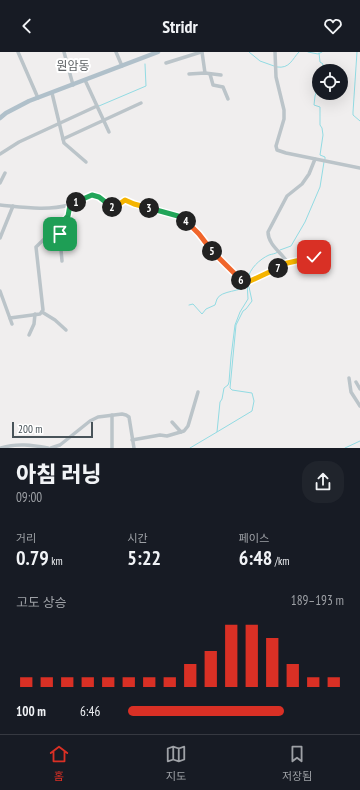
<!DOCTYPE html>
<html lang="ko">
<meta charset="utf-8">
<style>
:root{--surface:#171b24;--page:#20242c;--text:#f1f3f6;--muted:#9ea1a6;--line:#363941;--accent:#d93025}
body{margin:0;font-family:"PT Sans Narrow","Noto Sans KR",sans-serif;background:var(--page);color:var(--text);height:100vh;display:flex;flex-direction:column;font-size:15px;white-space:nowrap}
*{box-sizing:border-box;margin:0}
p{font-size:13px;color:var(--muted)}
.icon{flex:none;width:22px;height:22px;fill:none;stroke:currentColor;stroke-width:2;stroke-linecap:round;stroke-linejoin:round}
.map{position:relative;height:396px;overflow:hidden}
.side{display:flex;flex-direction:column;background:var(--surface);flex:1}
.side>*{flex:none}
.fabs{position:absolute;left:312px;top:12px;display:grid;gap:8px}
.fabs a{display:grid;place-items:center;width:36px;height:36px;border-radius:50%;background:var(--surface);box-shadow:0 4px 16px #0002;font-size:20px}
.scale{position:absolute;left:12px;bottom:10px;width:81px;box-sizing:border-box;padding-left:4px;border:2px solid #485359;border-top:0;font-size:11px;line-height:14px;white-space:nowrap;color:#485359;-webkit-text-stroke:3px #fff;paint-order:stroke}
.pin{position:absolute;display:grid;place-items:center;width:34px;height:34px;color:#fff;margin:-17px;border-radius:8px;box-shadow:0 2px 6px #0006}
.km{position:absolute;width:20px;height:20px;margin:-10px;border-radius:50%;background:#222;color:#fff;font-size:11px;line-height:20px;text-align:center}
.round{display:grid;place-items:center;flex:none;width:42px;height:42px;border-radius:16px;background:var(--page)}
.headline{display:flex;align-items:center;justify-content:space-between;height:68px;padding:0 16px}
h1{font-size:22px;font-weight:800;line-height:30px}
.figures{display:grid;grid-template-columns:repeat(3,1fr);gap:6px;height:68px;padding:4px 16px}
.figures div{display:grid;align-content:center}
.figures b{font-size:20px;font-weight:800}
.figures small{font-size:11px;font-weight:400}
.figures p{font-size:11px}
.chart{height:112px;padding:8px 16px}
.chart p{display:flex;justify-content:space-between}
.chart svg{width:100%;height:72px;margin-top:4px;stroke:var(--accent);stroke-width:6}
ul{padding:0 16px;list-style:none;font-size:13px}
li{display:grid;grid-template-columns:64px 48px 1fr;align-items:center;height:30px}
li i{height:10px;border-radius:5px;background:var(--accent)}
header{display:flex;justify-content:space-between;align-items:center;height:52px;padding:0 16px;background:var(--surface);font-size:18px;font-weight:800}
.tab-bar{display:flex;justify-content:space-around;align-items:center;height:56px;border-top:1px solid var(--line);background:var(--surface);font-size:11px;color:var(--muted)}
.tab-bar a{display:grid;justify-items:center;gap:2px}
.tab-bar .selected{color:var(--accent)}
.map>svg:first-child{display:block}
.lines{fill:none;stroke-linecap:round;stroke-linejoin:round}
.stream{stroke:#92dbe3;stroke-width:1}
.minor{stroke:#bbc4c9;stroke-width:3.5}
.major{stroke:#b0c0ca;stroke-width:4.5}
.split-1-casing{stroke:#fff;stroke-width:8}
.split-2-casing{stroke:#fff;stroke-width:8}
.split-3-casing{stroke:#fff;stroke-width:8}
.split-4-casing{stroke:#fff;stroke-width:8}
.split-5-casing{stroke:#fff;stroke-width:8}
.split-6-casing{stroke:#fff;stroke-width:8}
.split-7-casing{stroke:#fff;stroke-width:8}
.split-8-casing{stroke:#fff;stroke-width:8}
.split-1{stroke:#22a559;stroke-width:5}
.split-2{stroke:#22a559;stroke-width:5}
.split-3{stroke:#f5b400;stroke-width:5}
.split-4{stroke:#22a559;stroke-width:5}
.split-5{stroke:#f0652b;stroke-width:5}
.split-6{stroke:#f0652b;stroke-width:5}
.split-7{stroke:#f5b400;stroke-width:5}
.split-8{stroke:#f5b400;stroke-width:5}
.labels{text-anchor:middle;stroke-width:4;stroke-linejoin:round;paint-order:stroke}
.quarter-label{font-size:12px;fill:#5b5f62;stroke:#fff}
</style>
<header><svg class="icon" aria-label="back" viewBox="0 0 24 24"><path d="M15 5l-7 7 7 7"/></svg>Stridr<svg class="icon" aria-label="heart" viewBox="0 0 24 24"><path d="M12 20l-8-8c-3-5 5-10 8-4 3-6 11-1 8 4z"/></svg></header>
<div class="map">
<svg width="360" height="396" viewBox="0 0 360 396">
<rect width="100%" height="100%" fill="#f0eeee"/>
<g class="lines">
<g class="stream">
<polyline points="249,0 260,9 274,14"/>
<polyline points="308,0 318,2 322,0"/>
<polyline points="357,0 353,60 353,63 360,69"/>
<polyline points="319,1 320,10 323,12 322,19"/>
<path d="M277,15c13,2 15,-8 22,-15"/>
<polyline points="319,32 315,44 314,53 320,55 320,73 322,76 323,83 320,103 325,105 325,107"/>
<polyline points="99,54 146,34 145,12"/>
<polyline points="280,198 291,194 305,170 320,135 324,110"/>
<path d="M248,227c1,-10 12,-20 21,-24 3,-1 6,-1 9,-3"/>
<path d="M189,253l4,-1 9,10 4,-5 9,-4c1,-2 1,-4 2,-6 4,-9 25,-7 30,-14l2,2 3,14 -6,8 -3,2 -7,14 -6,63 2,2 20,3 2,8 -2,10 -35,21"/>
<polyline points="190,396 217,380 220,350 222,347 224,336 228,333 229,330 231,305 235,273 240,260 248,247 247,230"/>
<polyline points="345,396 360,389"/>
</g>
<g class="minor">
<polyline points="18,0 38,46"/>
<polyline points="64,0 73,33"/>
<polyline points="116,0 122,14"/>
<polyline points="202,0 205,21"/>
<polyline points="275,0 276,25 284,58 284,67 276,94 277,98 286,101 360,116"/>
<polyline points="166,11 201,0"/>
<polyline points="189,22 205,21 221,23"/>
<polyline points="210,22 213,33 223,35 228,47"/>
<polyline points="85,28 109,80"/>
<polyline points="52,41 64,91 86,110"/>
<polyline points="63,87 141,51"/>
<polyline points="0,102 19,90 97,54"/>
<polyline points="0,131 5,121"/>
<path d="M0,153c22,2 47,6 69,0 8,-2 15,-7 23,-10 9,2 14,9 22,13l11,-8 8,4 45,12c16,5 25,24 35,36 9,10 19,21 30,29l11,-2 22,-10 7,-5 31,-7"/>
<polyline points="59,174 62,209"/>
<polyline points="0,186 13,154"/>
<path d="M288,211c-6,-10 -20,-18 -20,-31l19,-36 15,-12 7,-10 6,-15"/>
<polyline points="0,239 12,272"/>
<polyline points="42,260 55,268 66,278"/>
<polyline points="10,266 40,262 43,258 36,195 68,164 70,153"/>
<polyline points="29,283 34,272 35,262"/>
<polyline points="349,326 351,340 360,354"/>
<polyline points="356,330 360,337"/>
<polyline points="112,363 112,396"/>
<polyline points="172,370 181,380"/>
<polyline points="132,388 160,383 167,384 184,379 188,374 198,340"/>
<path d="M1,396c16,-5 31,-3 47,0"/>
<polyline points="51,396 60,393 90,369 98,365 122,362 126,363 129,365 134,396"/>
</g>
<polyline class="major" points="0,66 6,61 29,49 158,0"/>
</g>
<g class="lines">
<defs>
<polyline id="split-1" points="60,182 59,174 68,164 70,153 76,150"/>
<polyline id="split-2" points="76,150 92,143 99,145 112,155"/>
<polyline id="split-3" points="112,155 114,156 125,148 134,152 149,156"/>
<polyline id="split-4" points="149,156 178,164 186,169"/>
<polyline id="split-5" points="186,169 199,182 212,199"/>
<polyline id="split-6" points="212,199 241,228"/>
<polyline id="split-7" points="241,228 250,229 278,216"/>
<polyline id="split-8" points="278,216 283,212 314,205"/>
</defs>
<use href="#split-1" class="split-1-casing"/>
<use href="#split-2" class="split-2-casing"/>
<use href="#split-3" class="split-3-casing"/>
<use href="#split-4" class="split-4-casing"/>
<use href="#split-5" class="split-5-casing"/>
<use href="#split-6" class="split-6-casing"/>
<use href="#split-7" class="split-7-casing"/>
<use href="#split-8" class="split-8-casing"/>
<use href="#split-1" class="split-1"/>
<use href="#split-2" class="split-2"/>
<use href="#split-3" class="split-3"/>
<use href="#split-4" class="split-4"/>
<use href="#split-5" class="split-5"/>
<use href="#split-6" class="split-6"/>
<use href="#split-7" class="split-7"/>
<use href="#split-8" class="split-8"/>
</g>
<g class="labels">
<g class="quarter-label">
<text x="73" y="18">원암동</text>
</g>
</g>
</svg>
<div class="fabs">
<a><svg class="icon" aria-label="locate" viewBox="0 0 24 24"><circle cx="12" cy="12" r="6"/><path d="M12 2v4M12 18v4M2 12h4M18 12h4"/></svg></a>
</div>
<div class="scale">200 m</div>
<div class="pin" style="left:60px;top:182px;background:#1e9e55"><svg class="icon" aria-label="arrive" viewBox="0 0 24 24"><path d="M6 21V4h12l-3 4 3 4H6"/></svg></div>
<div class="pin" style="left:314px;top:205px;background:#d93025"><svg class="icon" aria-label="check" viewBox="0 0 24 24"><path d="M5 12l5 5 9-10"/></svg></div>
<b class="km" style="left:76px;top:150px">1</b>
<b class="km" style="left:112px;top:155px">2</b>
<b class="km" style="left:149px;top:156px">3</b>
<b class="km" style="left:186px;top:169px">4</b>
<b class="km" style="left:212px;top:199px">5</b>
<b class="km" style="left:241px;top:228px">6</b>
<b class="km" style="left:278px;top:216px">7</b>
</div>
<section class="side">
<div class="headline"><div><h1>아침 러닝</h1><p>09:00</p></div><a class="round"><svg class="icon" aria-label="share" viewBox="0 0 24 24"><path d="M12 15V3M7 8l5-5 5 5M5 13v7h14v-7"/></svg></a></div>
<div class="figures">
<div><p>거리</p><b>0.79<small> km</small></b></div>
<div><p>시간</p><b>5:22</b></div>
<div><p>페이스</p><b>6:48<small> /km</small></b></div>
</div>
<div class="chart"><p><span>고도 상승</span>189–193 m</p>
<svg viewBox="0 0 160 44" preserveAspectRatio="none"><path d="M5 44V38M15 44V38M25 44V38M35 44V38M45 44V38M55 44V38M65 44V38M75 44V38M85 44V30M95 44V22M105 44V6M115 44V6M125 44V14M135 44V30M145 44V38M155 44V38"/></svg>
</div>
<ul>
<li><b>100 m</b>6:46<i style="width:72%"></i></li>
</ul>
</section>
<nav class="tab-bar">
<a class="selected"><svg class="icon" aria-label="home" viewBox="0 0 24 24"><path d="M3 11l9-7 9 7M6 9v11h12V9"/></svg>홈</a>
<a><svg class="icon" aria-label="map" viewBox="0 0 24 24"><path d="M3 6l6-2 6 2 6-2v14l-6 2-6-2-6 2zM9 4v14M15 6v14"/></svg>지도</a>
<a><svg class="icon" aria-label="saved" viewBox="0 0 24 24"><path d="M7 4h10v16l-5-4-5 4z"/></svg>저장됨</a>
</nav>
